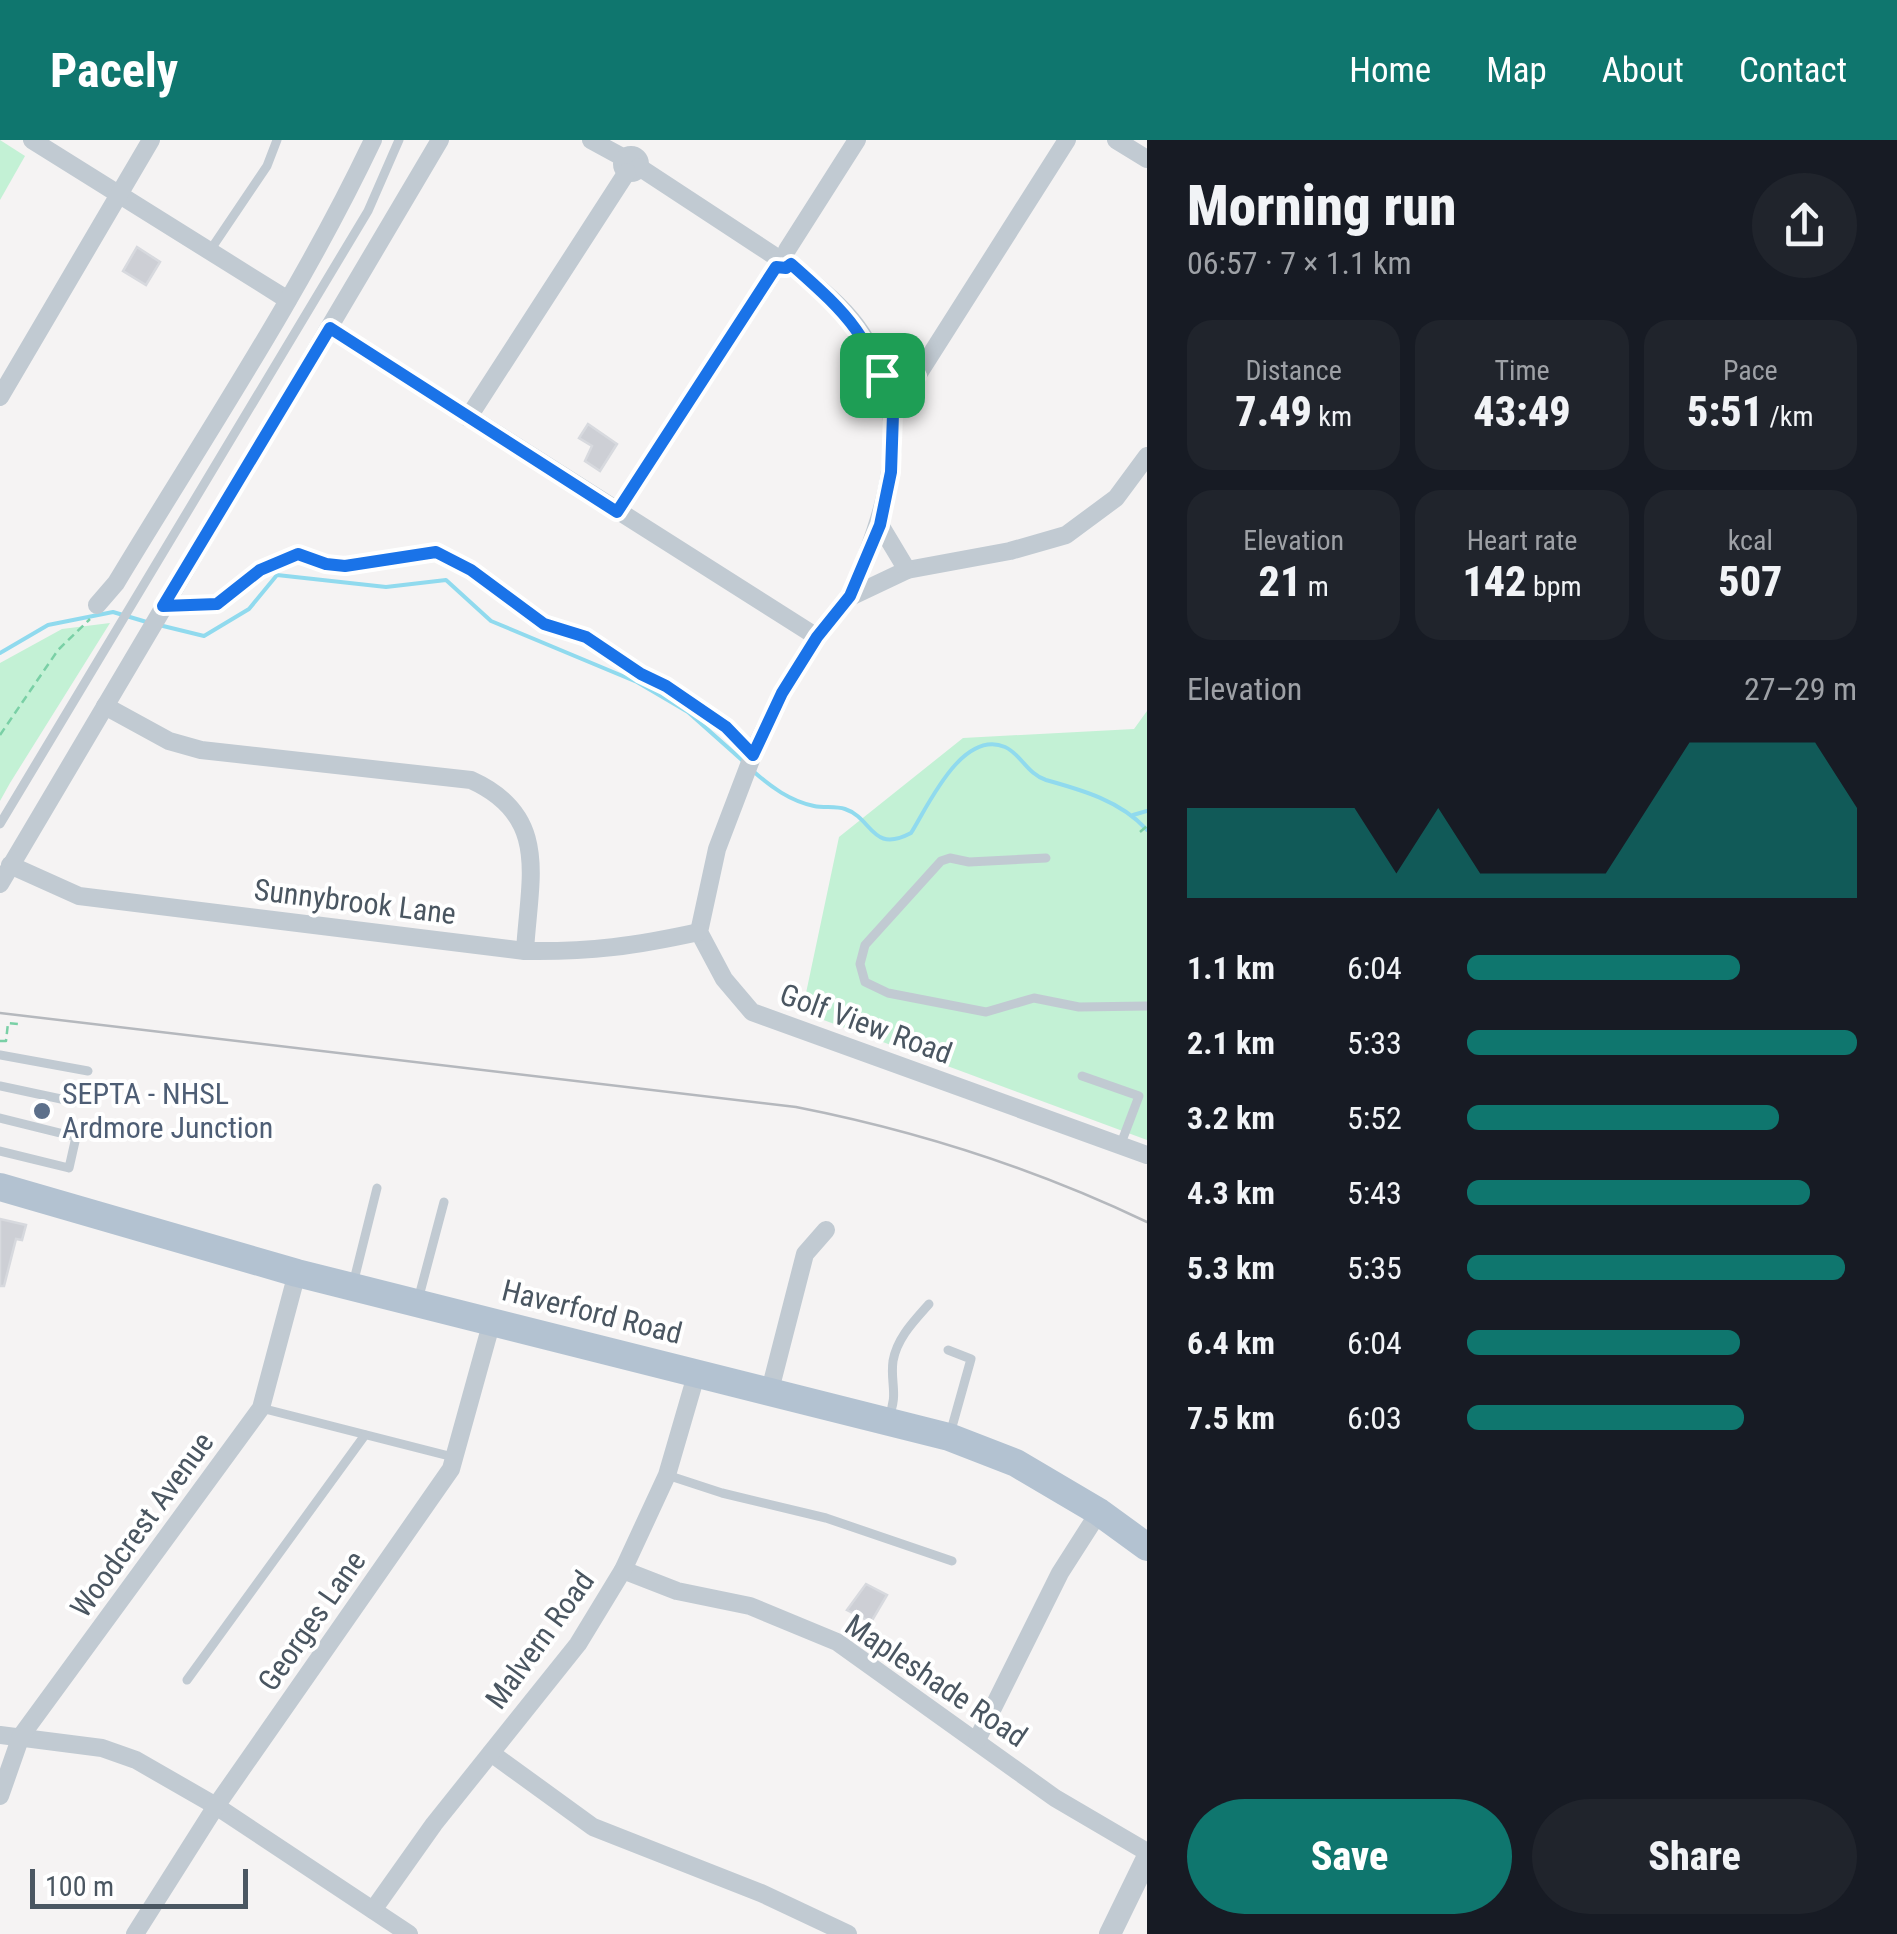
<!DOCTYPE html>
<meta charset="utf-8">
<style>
:root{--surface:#171b24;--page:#20242c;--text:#f1f3f6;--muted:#9ea1a6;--accent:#0f766e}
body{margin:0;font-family:"Roboto Condensed",sans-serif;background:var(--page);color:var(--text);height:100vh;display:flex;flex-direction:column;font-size:38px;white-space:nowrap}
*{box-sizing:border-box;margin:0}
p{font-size:32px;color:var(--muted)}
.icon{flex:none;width:55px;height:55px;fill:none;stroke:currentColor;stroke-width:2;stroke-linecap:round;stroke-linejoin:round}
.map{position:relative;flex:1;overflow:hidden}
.sheet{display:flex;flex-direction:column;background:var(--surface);width:750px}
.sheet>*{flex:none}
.scale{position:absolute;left:30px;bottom:25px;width:218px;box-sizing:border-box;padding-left:10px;border:5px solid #4a5661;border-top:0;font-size:28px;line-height:35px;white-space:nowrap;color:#4a5661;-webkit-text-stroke:8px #fff;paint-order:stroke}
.pin{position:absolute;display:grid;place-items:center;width:85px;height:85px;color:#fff;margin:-42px;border-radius:20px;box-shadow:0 5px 15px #0006}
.round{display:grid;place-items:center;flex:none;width:105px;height:105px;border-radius:52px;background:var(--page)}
.headline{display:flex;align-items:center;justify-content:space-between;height:170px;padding:0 40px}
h1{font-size:55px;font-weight:800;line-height:75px}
.figures{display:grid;grid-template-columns:repeat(3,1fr);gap:15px;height:170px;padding:10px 40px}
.figures div{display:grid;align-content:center;border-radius:25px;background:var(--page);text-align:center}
.figures b{font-size:42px;font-weight:800}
.figures small{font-size:28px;font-weight:400}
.figures p{font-size:28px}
.chart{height:280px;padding:20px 40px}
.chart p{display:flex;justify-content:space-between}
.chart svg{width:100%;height:180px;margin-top:10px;fill:var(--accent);opacity:.7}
.action{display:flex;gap:20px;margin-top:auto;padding:20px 40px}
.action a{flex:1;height:115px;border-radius:60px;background:var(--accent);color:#fff;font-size:40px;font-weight:800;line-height:115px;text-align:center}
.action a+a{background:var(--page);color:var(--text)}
ul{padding:0 40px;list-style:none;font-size:32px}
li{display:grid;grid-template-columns:160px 120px 1fr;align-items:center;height:75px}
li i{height:25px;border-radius:12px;background:var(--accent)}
header{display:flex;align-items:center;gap:60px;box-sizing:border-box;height:140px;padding:0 50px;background:var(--accent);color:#fff}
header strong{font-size:48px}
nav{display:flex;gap:55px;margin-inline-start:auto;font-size:35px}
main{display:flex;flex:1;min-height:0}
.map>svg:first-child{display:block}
.green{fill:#c3f1d5}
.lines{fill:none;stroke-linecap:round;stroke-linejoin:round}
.stream{stroke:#90daee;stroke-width:4}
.building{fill:#cdcfd5;stroke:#d7d9de;stroke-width:2.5}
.path{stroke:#7ad0a6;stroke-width:2.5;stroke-dasharray:8 5;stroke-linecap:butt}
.service{stroke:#c1cad2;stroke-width:9}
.minor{stroke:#c1cad2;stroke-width:18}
.tertiary{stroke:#c1cad2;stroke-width:22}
.primary{stroke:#b3c2d1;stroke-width:28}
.tram{stroke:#b5b8bd;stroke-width:2.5}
.route-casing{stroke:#fff;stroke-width:20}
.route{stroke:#1a73e8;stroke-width:12}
.service-dot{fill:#5c6f8a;stroke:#fff;stroke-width:4}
.labels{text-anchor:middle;stroke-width:8;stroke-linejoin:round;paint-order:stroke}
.street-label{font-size:30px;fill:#4a5661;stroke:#fff}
.service-label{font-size:30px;fill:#4e5e75;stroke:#fff;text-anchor:start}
</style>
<header>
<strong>Pacely</strong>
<nav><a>Home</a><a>Map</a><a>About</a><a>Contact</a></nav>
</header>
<main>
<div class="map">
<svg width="1147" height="1794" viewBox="0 0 1147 1794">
<rect width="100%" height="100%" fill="#f5f3f3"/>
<g class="green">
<polygon points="0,0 25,16 0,60"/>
<polygon points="110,483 10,643 0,661 0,523 62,489"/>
<polygon points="1147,571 1147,1000 802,872 839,697 963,598 1134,589"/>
</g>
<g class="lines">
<g class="stream">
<polyline points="159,485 204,496 249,469 277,435 386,447 446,440 491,481 637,542 688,572 743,621"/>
<polyline points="0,513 48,485 113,472 150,483"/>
<path d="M753,631c18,16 37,30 61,35 10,2 22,0 31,3 28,9 26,45 66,24 17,-27 51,-104 94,-86 16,7 22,27 41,33 36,10 75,21 101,50"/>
<polyline points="1133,675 1147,671"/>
</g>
</g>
<g class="building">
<polygon points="137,107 160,122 146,145 123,131"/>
<polygon points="588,284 617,304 600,331 585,321 592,306 579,298"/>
<polygon points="0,1079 26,1085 22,1100 16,1099 4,1146 0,1146"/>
<polygon points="866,1444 887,1455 871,1482 847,1470"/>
</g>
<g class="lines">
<g class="path">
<polyline points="185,466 217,464 260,430 298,415 326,424 345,426 436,412 471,430 545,484 586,497 641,535 666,546 726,587 741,603"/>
<polyline points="0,595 58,510 90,479"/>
<polyline points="1140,692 1147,686"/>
<polyline points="0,901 6,901 8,883 19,884"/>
</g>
<g class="service">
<polyline points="209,112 267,26 277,0"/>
<polyline points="0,684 368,71 399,0"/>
<polyline points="1046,718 969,722 950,718 941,721 865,805 860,824 865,842 888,853 986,872 1034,858 1079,867 1147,866"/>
<polyline points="0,915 88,931"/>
<polyline points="1082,936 1139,956 1120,1006"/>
<polyline points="0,946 75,962"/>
<polyline points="0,978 76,997 69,1028 0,1011"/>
<polyline points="353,1144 377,1048"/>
<polyline points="418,1160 444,1062"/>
<polyline points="948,1210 971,1219 950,1294"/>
<polyline points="261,1268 453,1317"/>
<path d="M888,1278c11,-23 2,-35 5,-57 4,-23 21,-40 36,-57"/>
<polyline points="667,1335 722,1353 826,1378 952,1421"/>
<polyline points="187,1540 365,1295"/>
</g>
<g class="minor">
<polyline points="32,0 288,160"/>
<polyline points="591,0 624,18"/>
<polyline points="1116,0 1147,19"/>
<circle cx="631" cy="24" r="9"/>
<polyline points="639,27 773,115"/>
<polyline points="787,110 857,0"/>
<path d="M791,124c25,22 53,42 71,70 57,87 24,176 -12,263"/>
<polyline points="330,188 817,497"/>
<polyline points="882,235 898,230 917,237"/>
<polyline points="0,257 151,0"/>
<polyline points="893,274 1067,0"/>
<polyline points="468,278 627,32"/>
<polyline points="1147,316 1116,358 1066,395 1010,411 907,430 850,457 817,497 782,553 757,604 717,709 699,792 724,839 752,872 1147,1015"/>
<polyline points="617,372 777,127"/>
<polyline points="880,385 907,430"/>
<path d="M97,465l19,-22c88,-146 184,-289 257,-443"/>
<path d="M105,566l64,35 32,9 270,30c80,36 58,99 54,171"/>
<path d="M10,725l69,31 446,55c66,1 110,-5 174,-19"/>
<polyline points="0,744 440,0"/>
<polyline points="770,1250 805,1114 826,1090"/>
<polyline points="623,1430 677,1451 750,1466 837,1502 1055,1658 1147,1712"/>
<polyline points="0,1595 102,1608 136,1620 216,1666 409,1794"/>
<polyline points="977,1600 1060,1433 1099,1372"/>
<polyline points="491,1613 593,1687 761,1753 848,1794"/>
<polyline points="0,1656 21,1596 261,1268 297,1133"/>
<polyline points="373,1770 434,1684 578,1504 623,1430 667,1335 697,1232"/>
<polyline points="135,1794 216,1666 451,1329 492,1181"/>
</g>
<polyline class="tertiary" points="1110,1794 1147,1718"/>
<polyline class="primary" points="0,1047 297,1133 949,1297 1016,1323 1099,1372 1147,1407"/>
<path class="tram" d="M0,873l796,94c122,24 238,61 351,115"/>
</g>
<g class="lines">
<defs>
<path id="route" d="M882,235l11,39 -2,58 -11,53 -30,71 -33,41 -35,56 -29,62 -27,-28 -60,-41 -25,-12 -55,-37 -42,-13 -73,-54 -35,-18 -91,14 -19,-2 -28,-10 -38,16 -43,34 -54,2 167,-278 287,184 159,-245 10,1 5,-4c60,53 79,72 102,150l24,-38 -19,-6 -16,5"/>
</defs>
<use href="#route" class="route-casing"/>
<use href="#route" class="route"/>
</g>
<circle class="service-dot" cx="42" cy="971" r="10"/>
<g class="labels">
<g class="street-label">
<text transform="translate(355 762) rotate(7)" y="10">Sunnybrook Lane</text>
<text transform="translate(866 884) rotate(20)" y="10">Golf View Road</text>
<text transform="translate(592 1172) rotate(14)" y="10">Haverford Road</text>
<text transform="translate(142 1385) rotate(-54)" y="10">Woodcrest Avenue</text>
<text transform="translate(312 1481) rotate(-55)" y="10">Georges Lane</text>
<text transform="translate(540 1500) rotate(-54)" y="10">Malvern Road</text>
<text transform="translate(936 1541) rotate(34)" y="10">Mapleshade Road</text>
</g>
<g class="service-label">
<text x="62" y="964">SEPTA - NHSL<tspan x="62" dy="34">Ardmore Junction</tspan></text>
</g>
</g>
</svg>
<div class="scale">100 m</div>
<div class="pin" style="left:882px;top:235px;background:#1e9e55"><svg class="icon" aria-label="arrive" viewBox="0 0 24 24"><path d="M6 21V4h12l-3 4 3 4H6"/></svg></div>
</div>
<section class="sheet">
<div class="headline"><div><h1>Morning run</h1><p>06:57 · 7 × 1.1 km</p></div><a class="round"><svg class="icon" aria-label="share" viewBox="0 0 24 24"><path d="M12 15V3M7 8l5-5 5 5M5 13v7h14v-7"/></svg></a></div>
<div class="figures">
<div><p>Distance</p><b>7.49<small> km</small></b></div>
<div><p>Time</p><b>43:49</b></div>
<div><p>Pace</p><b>5:51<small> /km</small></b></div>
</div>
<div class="figures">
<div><p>Elevation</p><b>21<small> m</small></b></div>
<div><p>Heart rate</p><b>142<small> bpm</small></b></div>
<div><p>kcal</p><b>507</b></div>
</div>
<div class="chart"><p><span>Elevation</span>27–29 m</p>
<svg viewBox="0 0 160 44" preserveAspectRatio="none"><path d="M0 44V22L10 22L20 22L30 22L40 22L50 38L60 22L70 38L80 38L90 38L100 38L110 22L120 6L130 6L140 6L150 6L160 22V44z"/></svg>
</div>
<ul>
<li><b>1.1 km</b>6:04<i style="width:70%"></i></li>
<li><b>2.1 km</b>5:33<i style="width:100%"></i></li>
<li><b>3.2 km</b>5:52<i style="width:80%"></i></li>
<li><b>4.3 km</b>5:43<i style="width:88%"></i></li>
<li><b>5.3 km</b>5:35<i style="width:97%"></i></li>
<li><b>6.4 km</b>6:04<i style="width:70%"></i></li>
<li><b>7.5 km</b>6:03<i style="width:71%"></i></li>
</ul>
<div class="action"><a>Save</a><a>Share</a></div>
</section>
</main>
